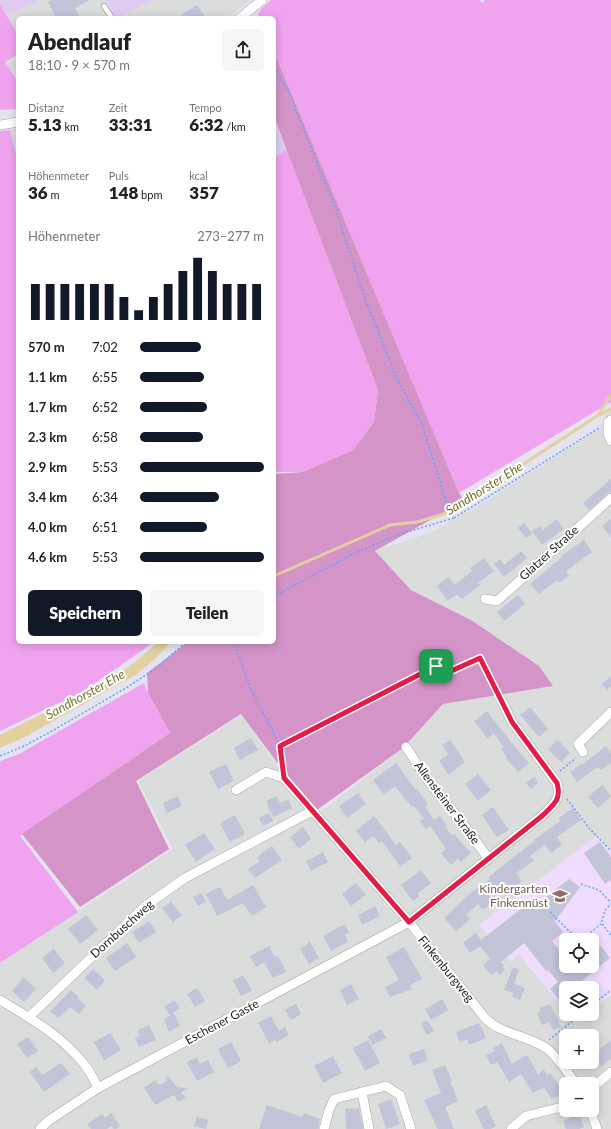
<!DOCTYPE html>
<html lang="de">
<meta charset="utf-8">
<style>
:root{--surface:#fff;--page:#f6f6f6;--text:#222;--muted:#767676;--accent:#111827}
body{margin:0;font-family:Lato,sans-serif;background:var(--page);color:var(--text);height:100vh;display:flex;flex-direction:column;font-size:15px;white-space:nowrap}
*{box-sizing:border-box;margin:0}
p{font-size:13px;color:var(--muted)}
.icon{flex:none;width:22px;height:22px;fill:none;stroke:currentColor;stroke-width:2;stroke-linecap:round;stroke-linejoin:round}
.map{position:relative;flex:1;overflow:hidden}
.sheet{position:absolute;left:16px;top:16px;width:260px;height:628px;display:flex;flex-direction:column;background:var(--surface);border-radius:6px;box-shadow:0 2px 10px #0003}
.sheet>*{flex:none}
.controls{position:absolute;left:559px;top:933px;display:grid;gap:8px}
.controls a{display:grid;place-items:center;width:40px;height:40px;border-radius:6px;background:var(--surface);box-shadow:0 2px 10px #0003;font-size:20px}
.pin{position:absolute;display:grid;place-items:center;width:34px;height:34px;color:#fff;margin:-17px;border-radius:8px;box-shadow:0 2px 6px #0006}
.round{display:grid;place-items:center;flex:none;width:42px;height:42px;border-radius:6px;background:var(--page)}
.head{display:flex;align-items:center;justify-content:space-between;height:68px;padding:0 12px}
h1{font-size:22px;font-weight:800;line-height:30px}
.figures{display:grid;grid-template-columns:repeat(3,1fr);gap:6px;height:68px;padding:4px 12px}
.figures div{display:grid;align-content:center}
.figures b{font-size:17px;font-weight:800}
.figures small{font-size:11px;font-weight:400}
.figures p{font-size:11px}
.chart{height:112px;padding:8px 12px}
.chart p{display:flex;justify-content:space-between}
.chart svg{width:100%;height:72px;margin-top:4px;stroke:var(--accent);stroke-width:6}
.button{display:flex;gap:8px;margin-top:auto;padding:8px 12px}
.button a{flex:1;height:46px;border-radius:6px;background:var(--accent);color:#fff;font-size:16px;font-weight:800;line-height:46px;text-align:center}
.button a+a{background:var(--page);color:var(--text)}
ul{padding:0 12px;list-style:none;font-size:13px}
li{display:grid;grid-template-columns:64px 48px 1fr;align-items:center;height:30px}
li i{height:10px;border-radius:5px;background:var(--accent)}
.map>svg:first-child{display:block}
.residential{fill:#dbdcdc;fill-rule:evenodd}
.education{fill:#edf;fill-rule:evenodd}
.farmland{fill:#e1ccf1}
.grass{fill:#f0a4ef}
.forest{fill:#d494c7}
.water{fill:#e3d09f}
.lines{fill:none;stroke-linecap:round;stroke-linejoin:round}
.stream{stroke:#e3d09f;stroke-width:3}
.building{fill:#c3c4d8}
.lane-casing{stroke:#a5a5a5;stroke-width:6}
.street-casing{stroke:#a5a5a5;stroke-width:10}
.path{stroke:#65a3ff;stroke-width:1.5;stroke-dasharray:2 2;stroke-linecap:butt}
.lane{stroke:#fff;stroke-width:4.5}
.street{stroke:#fff;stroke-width:9}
.route-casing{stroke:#fff;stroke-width:8}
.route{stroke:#e11d48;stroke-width:5}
.labels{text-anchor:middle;stroke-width:4;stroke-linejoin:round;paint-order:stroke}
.street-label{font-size:12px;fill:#1e1e1e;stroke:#fff}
.education-label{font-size:12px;fill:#785e54;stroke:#fff;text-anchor:end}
.water-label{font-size:13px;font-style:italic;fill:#75752d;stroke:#fff}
</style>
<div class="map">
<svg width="611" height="1129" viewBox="0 0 611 1129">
<rect width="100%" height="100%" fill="#e5e3f0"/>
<g class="residential">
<polygon points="39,0 106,0 114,18 18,18 18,35 7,16"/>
<polygon points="154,0 251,0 226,18 117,18"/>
<polygon points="18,54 18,82 5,62"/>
<polygon points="18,128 18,162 10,130"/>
<path d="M611,404v725h-611v-166l173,-114 -35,-68 104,-66 71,103 90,-70 40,-44 110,-18 -82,-66 -60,-30 -36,-39 58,-19 56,-33 110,-70zM566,940h26v26h-26zM566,988h26v26h-26zM566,1036h26v26h-26zM566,1084h26v26h-26z"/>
</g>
<g class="education">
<path d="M598,835l13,16v144l-19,15v-22h-26v23l-48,-57 -7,8 -32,-37zM566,940h26v26h-26z"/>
<polygon points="568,1014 587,1014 576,1023"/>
</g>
<g class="farmland">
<polygon points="0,0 39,0 7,16 0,4"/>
<polygon points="106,0 154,0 117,18 114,18"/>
<polygon points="274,116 287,149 274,158"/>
</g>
<g class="grass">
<polygon points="271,0 480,0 482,3 485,0 611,0 611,402 459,493 274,52 274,18 260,18 258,14 262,8"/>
<polygon points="0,4 18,35 18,54 5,62 18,82 18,109 0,110"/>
<polygon points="10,130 18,162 18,642 153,642 143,650 82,692 0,731 0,131"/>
<polygon points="287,149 378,390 374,422 353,450 303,472 274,472 274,158"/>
<polygon points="144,683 148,693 170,733 20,836 78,912 0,963 0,761 19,754"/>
</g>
<polygon class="forest" points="274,52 459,493 464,501 375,551 411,590 471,620 539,666 553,686 443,704 403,748 314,812 241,714 136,781 169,849 80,907 22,834 170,733 148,693 147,673 188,642 274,642 274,474 303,472 353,450 374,422 378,390 274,116"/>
<polygon class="water" points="159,642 171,642 154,660 135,675 25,737 0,748 0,735 38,716 129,667"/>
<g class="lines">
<g class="stream">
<polyline points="598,415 611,395"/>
<polyline points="274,576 390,525 417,522 450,512 597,416 611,409"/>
</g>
</g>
<g class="building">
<polygon points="53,0 90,0 75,8 80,18 56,18 48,2"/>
<polygon points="197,5 206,18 177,18"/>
<polygon points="611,479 611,492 607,494 589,510 583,503"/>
<polygon points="557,519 564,529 542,545 532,531 540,526 543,530"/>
<polygon points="611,519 611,537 602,526"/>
<polygon points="524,523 532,533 526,538 518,528"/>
<polygon points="584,540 592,552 566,571 569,575 559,583 557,580 539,594 530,584 562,557 561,556"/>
<polygon points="521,551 527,558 504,577 494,564 500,559 504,565"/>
<polygon points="484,558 494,571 478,583 480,585 462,599 457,594 448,601 437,586 448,577 455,585 472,571 470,568"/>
<polygon points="518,595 525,604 504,621 497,612"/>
<polygon points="611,676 611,687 607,690 602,684"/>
<polygon points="530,707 548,729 539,737 520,715"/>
<polygon points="487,711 510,741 529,763 518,772 506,758 507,757 501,749 504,747 494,734 487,738 474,721"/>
<polygon points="251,738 258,750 240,760 234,748"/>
<polygon points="450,740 465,762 449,775 439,761 448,754 442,745"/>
<polygon points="558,740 570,753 561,762 548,749"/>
<polygon points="606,746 611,753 611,763 601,770 598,767 577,782 570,772 581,764 582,765"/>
<polygon points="396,763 416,790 417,789 428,804 425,807 434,820 440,816 447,825 445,827 452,835 454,834 471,853 461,862 458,858 451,865 441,853 446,849 430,826 426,829 420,821 424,818 414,806 412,807 395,786 384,794 373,780"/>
<polygon points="226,764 234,781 218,789 209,772"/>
<polygon points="478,774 491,790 478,801 465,784"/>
<polygon points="534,777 538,783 531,789 526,783"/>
<polygon points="602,785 611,796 598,808 588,797"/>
<polygon points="358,793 366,804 347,818 339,806"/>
<polygon points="178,796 182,806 167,813 163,803"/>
<polygon points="277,796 280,803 288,799 292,808 273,817 266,801"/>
<polygon points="493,807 509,830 497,837 482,815"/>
<polygon points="573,808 581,820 557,837 562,845 551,853 545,845 530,856 534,861 516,873 522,881 512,889 510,889 505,882 488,894 494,902 483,910 478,904 466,915 470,919 456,931 444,918 467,896 490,879 489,877 512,858 535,841 534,840 560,821 559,818"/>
<polygon points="269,813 273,821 263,826 259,818"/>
<polygon points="235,815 245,834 230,842 220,823"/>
<polygon points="374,816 396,845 400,842 412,858 400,866 382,841 379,843 373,836 365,842 356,831"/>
<polygon points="303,827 311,839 299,849 290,837"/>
<polygon points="204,833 215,849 196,862 185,845"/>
<polygon points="600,842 611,857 611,880 605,884 584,853"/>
<polygon points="272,846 282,860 255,878 248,869 260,861 257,857"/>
<polygon points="323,852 328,862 311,871 306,861"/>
<polygon points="421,870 431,883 417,894 419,896 413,901 401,885"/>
<polygon points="569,879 580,887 555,921 563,932 552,941 566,959 566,966 592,966 592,944 597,950 601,946 610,958 573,988 566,988 566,994 559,1000 550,989 558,982 548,970 546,971 524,943 501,962 504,965 502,966 505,970 500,975 497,971 491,975 483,965 490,959 480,946 470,953 463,943 476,933 481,940 531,901 535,906"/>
<polygon points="356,883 366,895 351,906 342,894"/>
<polygon points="253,885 266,907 252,916 243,903 217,916 206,894 220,887 227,900"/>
<polygon points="201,893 206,902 198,906 193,897"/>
<polygon points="171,902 182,915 173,922 162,908"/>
<polygon points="375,906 380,916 362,925 358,915"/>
<polygon points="86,915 98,930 80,944 68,929"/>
<polygon points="149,921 156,932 139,943 132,932"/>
<polygon points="345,924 349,933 345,935 348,942 331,951 323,936"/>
<polygon points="310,942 319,958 309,964 300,949"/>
<polygon points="127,943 136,957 115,971 106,958"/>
<polygon points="269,946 275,957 278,956 286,972 273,978 264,962 256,967 250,956"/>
<polygon points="404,947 422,979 410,985 412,989 390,997 385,987 399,980 386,957"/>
<polygon points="54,949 65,963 53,973 42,958"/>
<polygon points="513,967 519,970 514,984 525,988 520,1000 512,997 514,993 504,990"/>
<polygon points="93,969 105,980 97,990 84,978"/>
<polygon points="243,975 252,990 241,996 233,981"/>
<polygon points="24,977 36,989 24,1002 12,991"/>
<polygon points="351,984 359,999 347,1005 340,990"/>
<polygon points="197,988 205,1001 195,1007 187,994"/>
<polygon points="71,990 79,998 78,999 86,1006 79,1014 70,1007 58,1018 50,1011"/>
<polygon points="442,999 448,1010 431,1020 425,1009"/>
<polygon points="174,1000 180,1008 170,1015 164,1007"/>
<polygon points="296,1004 301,1014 291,1020 285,1010"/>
<polygon points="550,1004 561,1027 553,1030 549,1022 542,1025 537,1014 541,1011 540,1008"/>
<polygon points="174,1013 180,1026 169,1032 164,1019"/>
<polygon points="271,1016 279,1031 285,1027 289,1035 276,1042 275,1040 269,1043 258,1023"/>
<polygon points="427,1020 434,1031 427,1035 421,1024"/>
<polygon points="479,1023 486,1038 469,1045 467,1039 460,1042 456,1032"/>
<polygon points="149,1025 156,1040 139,1047 135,1038 140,1036 138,1030"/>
<polygon points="381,1029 386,1038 372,1045 368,1036"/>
<polygon points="110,1033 121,1050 104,1060 94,1042"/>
<polygon points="28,1037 38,1051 27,1058 17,1044"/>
<polygon points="368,1040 380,1063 365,1071 353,1048"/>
<polygon points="611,1040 611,1058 601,1067 592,1056"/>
<polygon points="231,1042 241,1061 228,1068 218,1049"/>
<polygon points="502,1043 512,1064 527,1055 538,1074 544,1070 547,1075 551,1073 563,1092 552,1099 544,1087 533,1093 521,1074 509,1082 497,1062 491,1065 486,1055 495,1051 493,1048"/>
<polygon points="424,1049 428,1060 413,1066 409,1054"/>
<polygon points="333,1056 342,1073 323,1083 314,1066"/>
<polygon points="197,1057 200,1064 208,1060 214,1072 197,1081 187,1062"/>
<polygon points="61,1063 70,1074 44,1092 30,1072 36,1067 42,1075"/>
<polygon points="445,1065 452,1081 450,1081 458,1101 445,1107 454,1129 438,1129 424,1100 441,1093 432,1070"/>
<polygon points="168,1076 177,1087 189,1088 181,1092 186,1098 178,1102 174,1095 155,1105 144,1087 156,1080 159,1085 167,1081 165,1078"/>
<polygon points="391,1099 400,1124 386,1129 378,1104"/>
<polygon points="267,1105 302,1117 304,1113 320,1119 318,1129 259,1129"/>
<polygon points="486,1105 496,1126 490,1129 484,1129 475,1111"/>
<polygon points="359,1108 363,1129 346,1129 345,1109"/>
<polygon points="111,1113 120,1126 116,1129 114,1129 111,1126 107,1129 91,1129 87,1124 102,1114 105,1118"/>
<polygon points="579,1114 584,1127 579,1129 566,1129 563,1121"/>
<polygon points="197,1117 208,1120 206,1129 194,1126"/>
</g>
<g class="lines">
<defs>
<polyline id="lane" points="104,6 112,18"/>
<g id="street">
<polyline points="240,18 262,0"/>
<polyline points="0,125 18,122"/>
<polyline points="611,420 608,422 608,434 611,441"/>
<polyline points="485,599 497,601 611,498"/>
<polyline points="406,747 427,779 467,829 488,858"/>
<polyline points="583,752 578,744 611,712"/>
<path d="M236,790l30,-18 18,6 125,144 76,96c17,17 42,17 61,30 12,9 21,24 30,36"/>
<path d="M0,1000c30,18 62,36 84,64 6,7 10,16 14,24"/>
<polyline points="29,1017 144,907 185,878 312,811"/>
<polyline points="592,1088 611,1072"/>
<polyline points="362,1092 369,1129"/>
<polyline points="590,1110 597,1129"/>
<path d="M40,1129l8,-8 50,-33 311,-166 133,-106c11,-11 20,-17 15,-33l-45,-61 -10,-21"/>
<polyline points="324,1129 329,1110 334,1099 386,1086 400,1095 411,1129"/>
<polyline points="511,1129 526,1116 566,1106"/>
</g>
</defs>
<use href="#lane" class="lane-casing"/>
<use href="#street" class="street-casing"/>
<g class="path">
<polyline points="274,66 290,95 334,204 366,301 397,379 422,424 447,504 454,518 400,534 355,553 274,596"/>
<polyline points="454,518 599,428"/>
<polyline points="233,642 250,687 280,746 283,768"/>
<polyline points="280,746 437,666 449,671 480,658 499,694"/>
<polyline points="0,756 24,746 54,730 126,688 155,669 186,642"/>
<polyline points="560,771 576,758"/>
<polyline points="567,799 589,828 611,851"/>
<polyline points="581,884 599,890 611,903"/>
<polyline points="550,912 578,940"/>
<polyline points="602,924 611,935"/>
<polyline points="581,940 601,924 605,910 611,904"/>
<polyline points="563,954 566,952"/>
<polyline points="592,1005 611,990"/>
<polyline points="549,1040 581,1014"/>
</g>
<use href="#lane" class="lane"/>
<use href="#street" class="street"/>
</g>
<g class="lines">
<defs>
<path id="route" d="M480,658l32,64 45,61c5,17 -4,22 -15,33l-133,106 -125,-144 -4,-32 156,-80 13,6z"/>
</defs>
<use href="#route" class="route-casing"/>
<use href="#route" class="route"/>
</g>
<defs>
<symbol id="school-bare" viewBox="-9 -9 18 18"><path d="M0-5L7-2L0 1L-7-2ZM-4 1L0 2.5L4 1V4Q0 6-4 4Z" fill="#8d6e63" stroke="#fff" stroke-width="2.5" paint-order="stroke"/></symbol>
</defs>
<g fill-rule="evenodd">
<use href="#school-bare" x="549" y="885" width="22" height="22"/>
</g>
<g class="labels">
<g class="street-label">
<text transform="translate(549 553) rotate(-42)" y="4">Glatzer Straße</text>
<text transform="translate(447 803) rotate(53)" y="4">Allensteiner Straße</text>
<text transform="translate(122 929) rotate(-42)" y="4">Dornbuschweg</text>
<text transform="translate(446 969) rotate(51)" y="4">Finkenburgweg</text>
<text transform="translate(222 1022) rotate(-28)" y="4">Eschener Gaste</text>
</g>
<g class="education-label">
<text x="548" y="893">Kindergarten<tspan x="548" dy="14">Finkennüst</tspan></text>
</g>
<g class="water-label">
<text transform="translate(484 488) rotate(-32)" y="5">Sandhorster Ehe</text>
<text transform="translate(85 694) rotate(-29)" y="5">Sandhorster Ehe</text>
</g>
</g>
</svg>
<div class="controls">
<a><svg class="icon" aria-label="locate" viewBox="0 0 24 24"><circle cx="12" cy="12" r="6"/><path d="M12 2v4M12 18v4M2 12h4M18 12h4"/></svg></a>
<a><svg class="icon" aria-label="layers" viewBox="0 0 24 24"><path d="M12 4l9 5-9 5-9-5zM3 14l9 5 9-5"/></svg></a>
<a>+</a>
<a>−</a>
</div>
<div class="pin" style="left:436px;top:666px;background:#1e9e55"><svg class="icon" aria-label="arrive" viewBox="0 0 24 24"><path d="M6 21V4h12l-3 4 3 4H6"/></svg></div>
<section class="sheet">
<div class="head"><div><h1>Abendlauf</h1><p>18:10 · 9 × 570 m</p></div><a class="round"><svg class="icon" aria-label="share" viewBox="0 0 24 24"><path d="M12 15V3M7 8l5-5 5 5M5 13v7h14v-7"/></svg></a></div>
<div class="figures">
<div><p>Distanz</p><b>5.13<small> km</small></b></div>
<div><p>Zeit</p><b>33:31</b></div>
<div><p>Tempo</p><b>6:32<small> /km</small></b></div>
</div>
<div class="figures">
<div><p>Höhenmeter</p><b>36<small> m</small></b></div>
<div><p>Puls</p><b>148<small> bpm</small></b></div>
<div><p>kcal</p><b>357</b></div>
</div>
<div class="chart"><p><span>Höhenmeter</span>273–277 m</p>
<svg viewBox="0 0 160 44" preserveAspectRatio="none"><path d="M5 44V22M15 44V22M25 44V22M35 44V22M45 44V22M55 44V22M65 44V30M75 44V38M85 44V30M95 44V22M105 44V14M115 44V6M125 44V14M135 44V22M145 44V22M155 44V22"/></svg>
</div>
<ul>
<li><b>570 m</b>7:02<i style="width:49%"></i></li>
<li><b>1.1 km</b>6:55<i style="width:52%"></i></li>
<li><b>1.7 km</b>6:52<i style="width:54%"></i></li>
<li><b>2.3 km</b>6:58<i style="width:51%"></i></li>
<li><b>2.9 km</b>5:53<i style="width:100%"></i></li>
<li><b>3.4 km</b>6:34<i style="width:64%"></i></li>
<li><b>4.0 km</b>6:51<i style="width:54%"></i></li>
<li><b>4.6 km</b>5:53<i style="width:100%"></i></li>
</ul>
<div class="button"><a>Speichern</a><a>Teilen</a></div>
</section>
</div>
